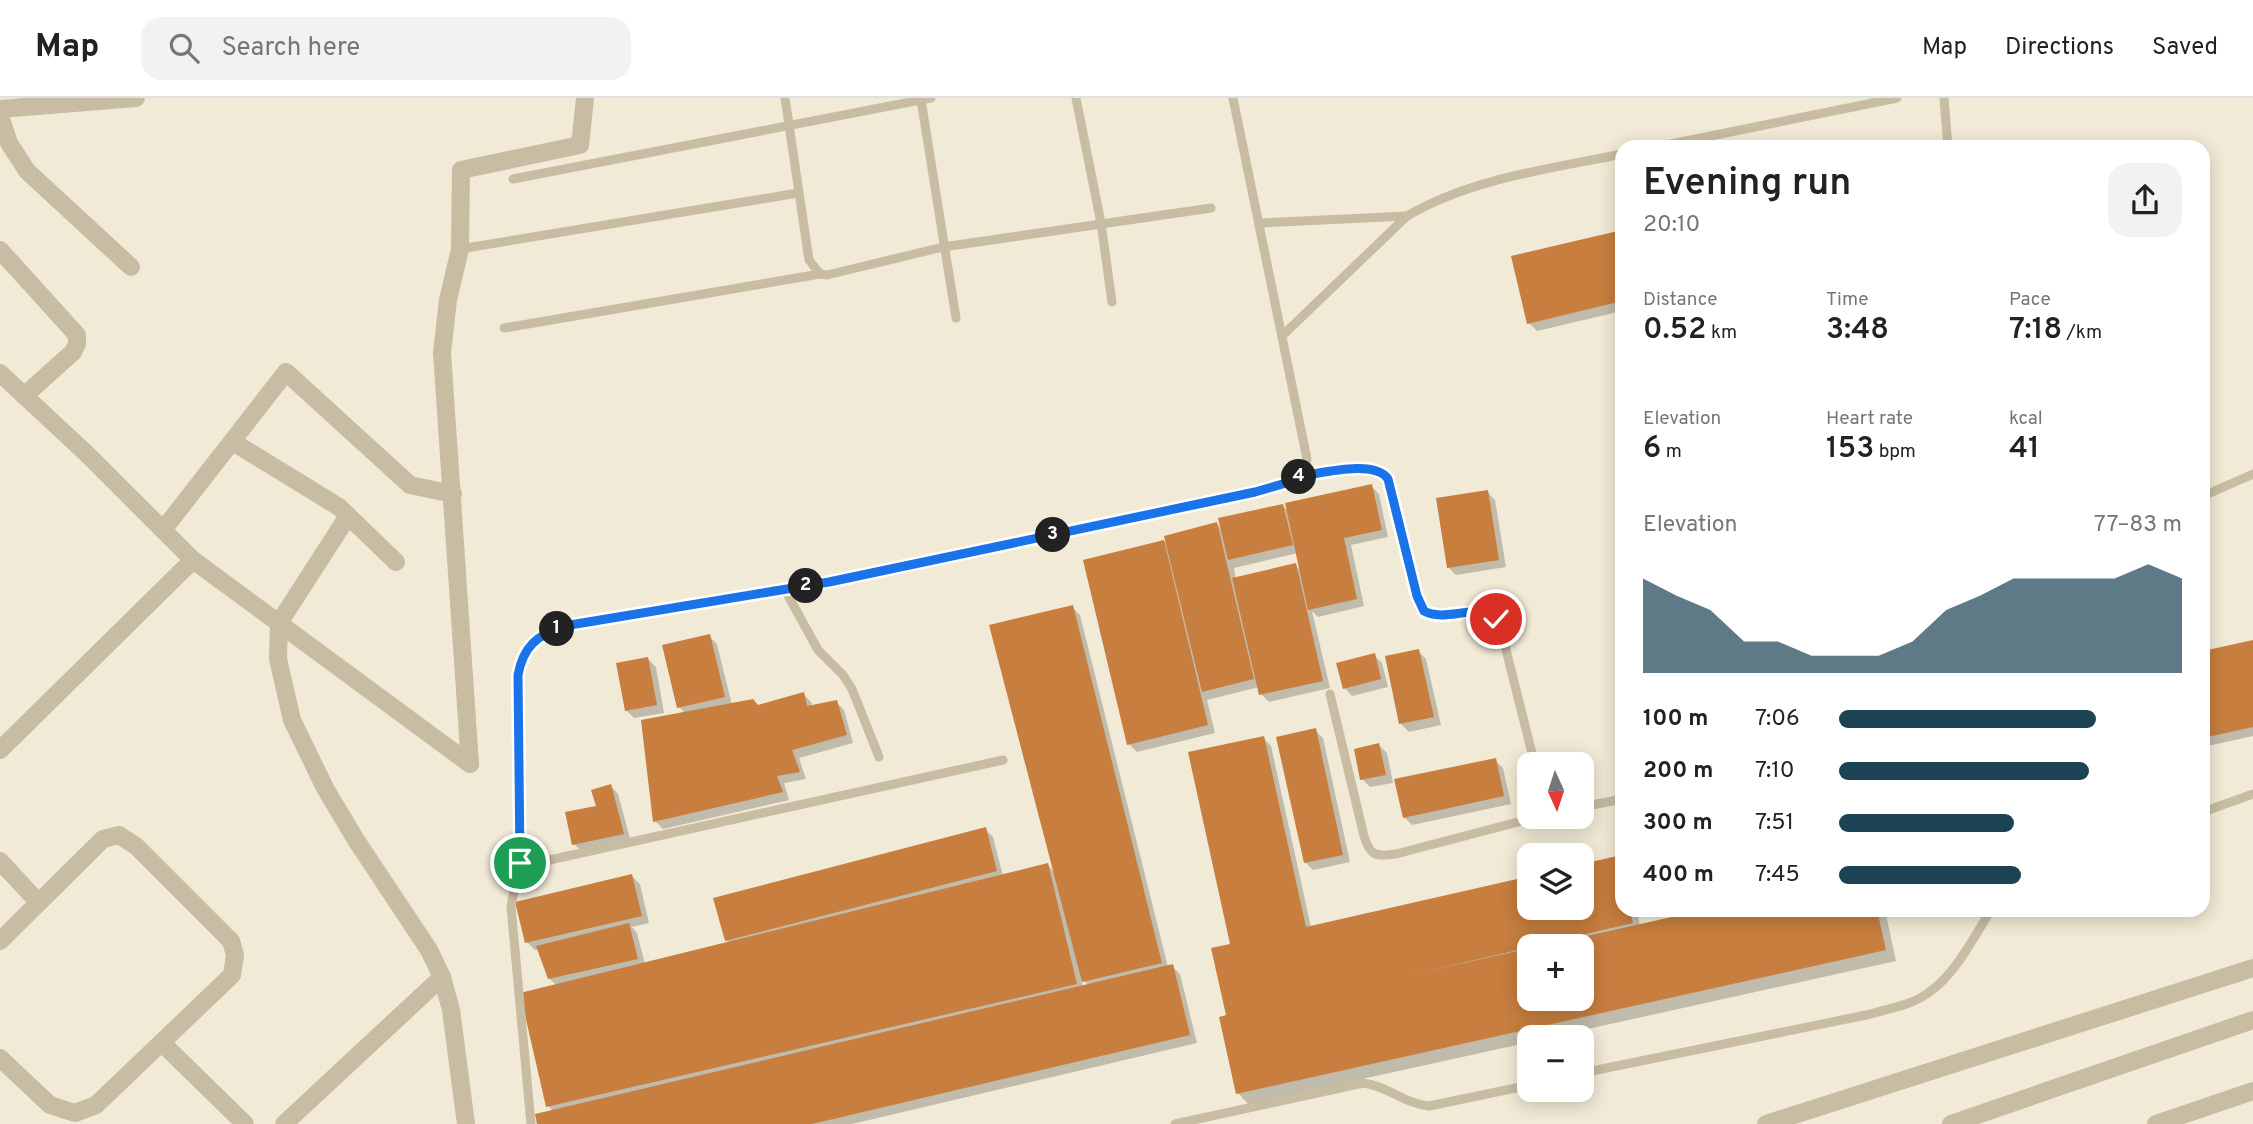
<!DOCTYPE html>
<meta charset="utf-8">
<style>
:root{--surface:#fff;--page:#f2f2f2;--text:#222;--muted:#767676;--line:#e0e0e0;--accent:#1b4354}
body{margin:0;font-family:Overpass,sans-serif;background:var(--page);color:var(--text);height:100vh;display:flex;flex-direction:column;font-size:26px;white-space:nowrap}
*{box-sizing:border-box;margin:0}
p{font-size:23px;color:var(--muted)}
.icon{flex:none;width:38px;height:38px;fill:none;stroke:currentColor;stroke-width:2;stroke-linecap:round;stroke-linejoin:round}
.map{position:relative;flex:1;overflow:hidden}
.drawer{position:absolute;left:1615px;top:42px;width:595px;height:777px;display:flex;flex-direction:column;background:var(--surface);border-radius:21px;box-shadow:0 4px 18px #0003}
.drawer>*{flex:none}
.needle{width:46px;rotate:177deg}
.controls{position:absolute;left:1517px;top:654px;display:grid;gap:14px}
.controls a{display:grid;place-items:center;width:77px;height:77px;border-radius:14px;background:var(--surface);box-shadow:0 4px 18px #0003;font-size:35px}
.pin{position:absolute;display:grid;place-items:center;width:60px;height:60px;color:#fff;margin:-30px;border:4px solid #fff;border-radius:50%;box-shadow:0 2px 7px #0007}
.km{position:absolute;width:35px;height:35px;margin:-18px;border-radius:50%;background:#222;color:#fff;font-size:19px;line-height:35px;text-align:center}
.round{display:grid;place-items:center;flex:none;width:74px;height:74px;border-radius:21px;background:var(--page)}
.headline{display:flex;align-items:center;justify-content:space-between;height:119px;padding:0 28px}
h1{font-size:38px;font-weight:600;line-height:52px}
.figures{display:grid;grid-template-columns:repeat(3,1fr);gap:10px;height:119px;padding:7px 28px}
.figures div{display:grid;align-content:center}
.figures b{font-size:30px;font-weight:600}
.figures small{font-size:19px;font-weight:400}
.figures p{font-size:19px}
.chart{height:196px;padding:14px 28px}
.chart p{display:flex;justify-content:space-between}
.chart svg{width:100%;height:126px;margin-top:7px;fill:var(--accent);opacity:.7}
ul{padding:0 28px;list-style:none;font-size:23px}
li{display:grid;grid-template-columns:112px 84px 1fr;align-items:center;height:52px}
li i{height:18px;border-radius:9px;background:var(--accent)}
header{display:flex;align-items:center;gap:42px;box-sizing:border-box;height:98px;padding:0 35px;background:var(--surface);border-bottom:2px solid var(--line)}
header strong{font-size:33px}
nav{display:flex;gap:38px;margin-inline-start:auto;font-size:24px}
.search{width:490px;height:63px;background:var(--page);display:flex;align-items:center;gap:18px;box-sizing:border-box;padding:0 24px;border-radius:21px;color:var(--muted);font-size:26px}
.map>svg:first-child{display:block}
.shadow{fill:#0003;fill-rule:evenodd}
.building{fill:#c77e3e}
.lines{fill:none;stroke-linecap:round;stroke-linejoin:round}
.service{stroke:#c8bca2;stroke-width:9}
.minor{stroke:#c8bca2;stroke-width:18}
.route-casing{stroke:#fff;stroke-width:14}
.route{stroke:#1a73e8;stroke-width:9}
</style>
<header>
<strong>Map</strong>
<div class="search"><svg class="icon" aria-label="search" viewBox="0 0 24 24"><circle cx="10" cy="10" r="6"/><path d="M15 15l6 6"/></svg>Search here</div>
<nav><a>Map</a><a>Directions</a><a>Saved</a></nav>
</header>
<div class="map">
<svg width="2253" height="1026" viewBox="0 0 2253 1026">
<rect width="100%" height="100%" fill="#f1ead6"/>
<g class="shadow">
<polygon points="1622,134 1622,213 1537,233 1529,225 1514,160"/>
<path d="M1371,388l8,8 9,43 -37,8 13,61 -46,11 -6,-6 18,77 -61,14 -8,-8 -2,-7 -52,13 8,33 -78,19 -8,-8 -44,-183 82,-20 50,-17 6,6 60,-24 5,5zM1298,455l4,19 -7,-7 -59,14 -2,-11z"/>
<polygon points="1487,394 1495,402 1506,469 1456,477 1448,469"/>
<path d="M1072,509l8,8 88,352 4,-1 8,8 17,69 -345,81h-313l14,-13 -5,-5 9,-120 -8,-8 -10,-29 -4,1 -8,-8 105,-66 8,8 9,39 -17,4 5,6 8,31 84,-21 -3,-3 259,-111 8,8 10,39 45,-11 7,8zM1081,880l8,8 -6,1z"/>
<polygon points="709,538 717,546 732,607 758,608 803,596 811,604 813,609 836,604 844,612 853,645 799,660 806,681 784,685 789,702 663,731 655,723 685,615 679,609"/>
<polygon points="2253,543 2253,638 2203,649 2203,555"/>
<polygon points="1418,553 1426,561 1441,627 1409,634 1401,626"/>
<polygon points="1374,557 1382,565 1388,589 1352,598 1345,590"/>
<polygon points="648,561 656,569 664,615 634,620 626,612"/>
<polygon points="1315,632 1323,640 1350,764 1313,772 1305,764"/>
<path d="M1263,640l8,8 40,181 219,-19h52v-42l35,-8 5,6v46h15l3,16 72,-16h173l11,51 -349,77h-17v4l-282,62 -10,-11 -10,-76 6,-72zM1530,849h52v52h-52z"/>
<polygon points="1379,647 1387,655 1393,685 1370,689 1362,681"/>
<polygon points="1495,662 1503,670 1511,706 1412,727 1404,719"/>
<polygon points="611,688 618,696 631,744 582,754 574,746"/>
<polygon points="1668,812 1694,812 1673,817"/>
</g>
<g class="building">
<polygon points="1622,132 1622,203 1527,226 1511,158"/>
<polygon points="1372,386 1382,432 1344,440 1357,501 1308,512 1285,405"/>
<polygon points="1488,392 1499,462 1447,470 1436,400"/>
<polygon points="1283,406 1293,447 1228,462 1218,420"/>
<polygon points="1217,424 1254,581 1202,594 1164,438"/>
<polygon points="1164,442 1208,627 1127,647 1083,462"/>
<polygon points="1296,465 1323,583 1259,597 1232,480"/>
<polygon points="1073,507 1162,865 1082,884 989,527"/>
<polygon points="710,536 725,599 677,610 662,547"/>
<polygon points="2253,542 2253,629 2203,640 2203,553"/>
<polygon points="1419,551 1434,619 1399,626 1385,558"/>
<polygon points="1375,555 1381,581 1343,591 1336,565"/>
<polygon points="648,559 657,607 625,613 616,565"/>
<polygon points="804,594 807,608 837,602 847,637 792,652 800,674 777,678 783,694 653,724 641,622 753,601 758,607"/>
<polygon points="1316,630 1343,757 1304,765 1276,639"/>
<polygon points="1264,638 1306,829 1530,778 1530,810 1582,810 1582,766 1617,758 1622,780 1622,812 1630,812 1633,825 1415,876 1530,850 1530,901 1582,901 1582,849 1542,848 1703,812 1877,812 1886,852 1236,996 1219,919 1226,917 1211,850 1230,846 1188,654"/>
<polygon points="1379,645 1386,677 1360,682 1354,651"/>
<polygon points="1496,660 1504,698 1403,720 1394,681"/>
<polygon points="611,686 624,736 572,747 565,714 596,708 591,692"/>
<polygon points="986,729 997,773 725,843 713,800"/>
<polygon points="1048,765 1077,886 546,1009 520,895"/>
<polygon points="632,776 642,818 525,845 515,804"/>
<polygon points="629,825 638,861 548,881 536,848"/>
<polygon points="1173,866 1190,937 812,1026 537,1026 535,1016"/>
</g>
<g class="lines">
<g class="service">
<polyline points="785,0 809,162 820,176 827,177 943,149 1211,110"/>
<polyline points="1076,0 1101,125 1112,204"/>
<polyline points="1944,0 1948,49"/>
<polyline points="921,2 956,220"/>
<polyline points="1656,49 1897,0"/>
<polyline points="513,81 931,0"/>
<polyline points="1259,125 1407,118"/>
<polyline points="460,151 798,95"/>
<polyline points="504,230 820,176"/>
<path d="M1283,237l124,-119c65,-38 143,-47 215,-62"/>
<path d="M1301,378l69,-8 14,4 4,7 29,117 7,15c24,14 59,-14 76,15l35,139"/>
<polyline points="2203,398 2253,376"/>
<polyline points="785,492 818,552 843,577 852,591 879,659"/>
<path d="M1330,596l34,142c6,20 12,21 32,18l141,-37"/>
<polyline points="1582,709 1622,701"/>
<polyline points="2203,714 2253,696"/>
<polyline points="520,765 545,763 1003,662"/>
<path d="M1582,975l289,-59c19,-6 41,-9 57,-21 28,-19 45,-55 63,-83"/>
<path d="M531,1026l-20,-217 10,-56 -3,-176c5,-28 19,-40 46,-49l265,-44 426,-90c22,-6 48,-7 52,-33l-74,-361"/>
<path d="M1175,1026l188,-41c25,3 42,21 66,23l101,-21"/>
</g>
<g class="minor">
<polyline points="0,11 136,0"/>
<polyline points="0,18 9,45 27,73 131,169"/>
<polyline points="0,152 77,237 77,246 73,254 24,298"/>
<polyline points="0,275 88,357 193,462 470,666"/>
<polyline points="233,344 339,409 396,464"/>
<polyline points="348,418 279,525 278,561 292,622 325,690 356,742 429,852 442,879 451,912 466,1026"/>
<polyline points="163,432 286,274 410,387 453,396"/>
<polyline points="0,652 193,462"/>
<polyline points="470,666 442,255 448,202 460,151 461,72 580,47 585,0"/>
<polyline points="0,763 38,804"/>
<polyline points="0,843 103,741 119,737 136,748 231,843 235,857 232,877 96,1007 75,1015 50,1007 0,960"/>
<polyline points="162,945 245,1026"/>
<polyline points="284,1026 442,879"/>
<polyline points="1766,1026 2253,870"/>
<polyline points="1951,1026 2253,922"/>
<polyline points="2156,1026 2253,993"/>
</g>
</g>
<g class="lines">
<defs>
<path id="route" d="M520,765l-2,-188c5,-28 19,-40 46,-49l265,-44 426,-90 38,-11 8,-5c22,-3 74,-17 87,3l29,117 7,15c22,12 52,-9 72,8"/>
</defs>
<use href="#route" class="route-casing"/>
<use href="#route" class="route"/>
</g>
</svg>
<div class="controls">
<a><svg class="needle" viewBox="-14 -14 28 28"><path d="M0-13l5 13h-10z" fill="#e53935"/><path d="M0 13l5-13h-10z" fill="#767676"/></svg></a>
<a><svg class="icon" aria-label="layers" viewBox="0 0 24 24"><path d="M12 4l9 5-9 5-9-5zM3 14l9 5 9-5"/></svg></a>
<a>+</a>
<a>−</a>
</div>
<div class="pin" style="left:520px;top:765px;background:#1e9e55"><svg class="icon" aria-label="arrive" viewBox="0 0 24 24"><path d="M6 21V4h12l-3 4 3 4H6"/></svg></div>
<div class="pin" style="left:1496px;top:521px;background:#d93025"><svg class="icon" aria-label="check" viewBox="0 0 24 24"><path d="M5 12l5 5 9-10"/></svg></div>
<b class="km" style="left:557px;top:531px">1</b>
<b class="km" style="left:806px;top:488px">2</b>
<b class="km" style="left:1053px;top:437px">3</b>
<b class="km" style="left:1299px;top:379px">4</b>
<section class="drawer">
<div class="headline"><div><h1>Evening run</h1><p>20:10</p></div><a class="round"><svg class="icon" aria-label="share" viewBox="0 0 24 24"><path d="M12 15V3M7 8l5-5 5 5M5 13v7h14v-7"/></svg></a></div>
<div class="figures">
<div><p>Distance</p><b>0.52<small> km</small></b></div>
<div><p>Time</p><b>3:48</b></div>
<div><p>Pace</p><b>7:18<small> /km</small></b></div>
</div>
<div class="figures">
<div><p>Elevation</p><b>6<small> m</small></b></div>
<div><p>Heart rate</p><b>153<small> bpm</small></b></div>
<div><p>kcal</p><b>41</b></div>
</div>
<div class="chart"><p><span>Elevation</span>77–83 m</p>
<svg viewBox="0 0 160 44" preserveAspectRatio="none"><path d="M0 44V11L10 17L20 22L30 33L40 33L50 38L60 38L70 38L80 33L90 22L100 17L110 11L120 11L130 11L140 11L150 6L160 11V44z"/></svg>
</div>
<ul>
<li><b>100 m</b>7:06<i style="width:75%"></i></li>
<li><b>200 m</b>7:10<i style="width:73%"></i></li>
<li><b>300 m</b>7:51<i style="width:51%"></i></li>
<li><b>400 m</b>7:45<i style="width:53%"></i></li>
</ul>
</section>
</div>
